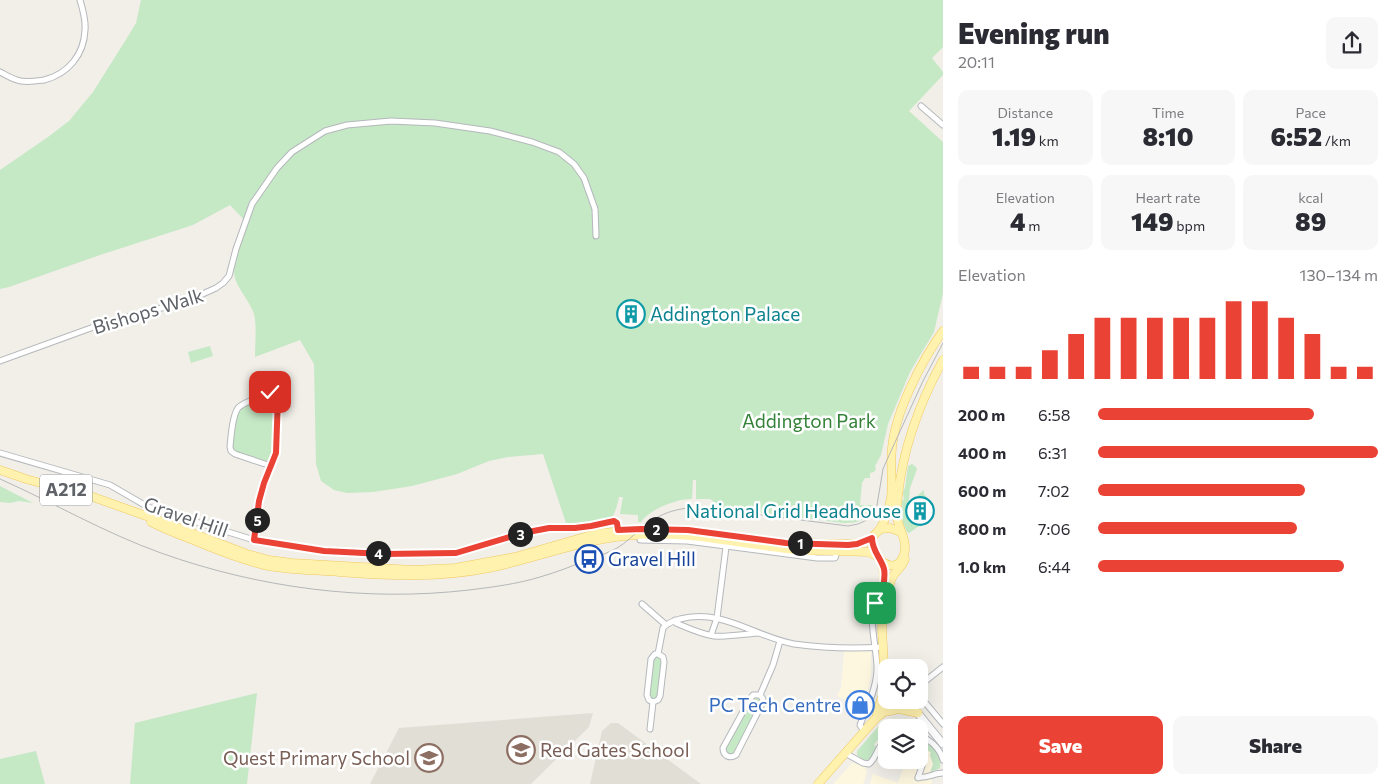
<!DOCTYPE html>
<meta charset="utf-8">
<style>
:root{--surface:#fff;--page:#f7f7f7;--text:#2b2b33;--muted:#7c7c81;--accent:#ea4335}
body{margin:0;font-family:Commissioner,sans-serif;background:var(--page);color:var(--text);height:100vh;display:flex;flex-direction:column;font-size:19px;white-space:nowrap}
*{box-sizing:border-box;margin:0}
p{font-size:16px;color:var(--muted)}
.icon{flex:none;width:28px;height:28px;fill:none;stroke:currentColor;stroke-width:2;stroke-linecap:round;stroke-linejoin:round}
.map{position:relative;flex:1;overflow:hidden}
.panel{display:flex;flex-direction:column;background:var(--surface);width:450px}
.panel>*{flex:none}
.fabs{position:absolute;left:878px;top:659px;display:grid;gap:10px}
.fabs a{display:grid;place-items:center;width:50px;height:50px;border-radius:10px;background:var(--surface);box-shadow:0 5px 20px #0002;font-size:25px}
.pin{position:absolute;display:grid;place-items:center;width:42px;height:42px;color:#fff;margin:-21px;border-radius:10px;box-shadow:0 2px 8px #0006}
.km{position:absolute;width:25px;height:25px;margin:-12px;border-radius:50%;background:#222;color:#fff;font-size:14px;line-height:25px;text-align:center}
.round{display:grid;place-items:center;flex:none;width:52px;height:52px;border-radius:10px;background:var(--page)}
.overview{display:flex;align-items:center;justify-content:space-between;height:85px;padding:0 15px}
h1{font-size:28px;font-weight:800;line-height:38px}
.stats{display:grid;grid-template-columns:repeat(3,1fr);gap:8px;height:85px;padding:5px 15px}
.stats div{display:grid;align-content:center;border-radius:10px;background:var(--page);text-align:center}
.stats b{font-size:25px;font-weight:800}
.stats small{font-size:14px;font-weight:400}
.stats p{font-size:14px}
.chart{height:140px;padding:10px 15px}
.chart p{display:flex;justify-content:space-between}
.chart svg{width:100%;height:90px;margin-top:5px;stroke:var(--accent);stroke-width:6}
.button{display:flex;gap:10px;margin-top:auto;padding:10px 15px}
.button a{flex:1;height:58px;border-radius:10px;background:var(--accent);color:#fff;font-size:20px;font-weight:800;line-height:58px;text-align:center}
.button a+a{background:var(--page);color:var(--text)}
ul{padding:0 15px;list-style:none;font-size:16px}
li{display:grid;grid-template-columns:80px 60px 1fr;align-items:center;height:38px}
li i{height:12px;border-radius:6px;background:var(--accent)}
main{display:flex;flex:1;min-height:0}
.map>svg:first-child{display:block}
.commercial{fill:#fef7e0}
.education{fill:#e1ded6}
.green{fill:#c5e8c5}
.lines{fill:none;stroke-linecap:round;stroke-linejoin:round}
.street-casing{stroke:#b5b8bc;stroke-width:7}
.secondary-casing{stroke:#b6babf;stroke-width:9}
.primary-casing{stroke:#f2c960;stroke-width:9}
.street{stroke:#fff;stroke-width:5}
.secondary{stroke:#fff;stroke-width:7}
.primary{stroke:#fff2af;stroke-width:8}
.tram{stroke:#b6b7b8;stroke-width:1}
.route-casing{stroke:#fff;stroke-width:10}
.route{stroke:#ea4335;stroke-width:6}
.labels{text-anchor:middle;stroke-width:5;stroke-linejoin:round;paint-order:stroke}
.shield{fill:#fff;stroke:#8f9295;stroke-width:1}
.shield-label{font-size:18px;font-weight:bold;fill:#5f6368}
.street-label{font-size:19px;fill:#5f6368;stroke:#fff}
.culture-label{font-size:19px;fill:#0d838f;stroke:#fff;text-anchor:start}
.park-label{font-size:19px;fill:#348238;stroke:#fff}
.transit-label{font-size:19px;fill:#164399;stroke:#fff;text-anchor:start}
.shop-label{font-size:19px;fill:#366cbe;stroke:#fff;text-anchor:end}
.education-label{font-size:19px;fill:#785e54;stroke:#fff;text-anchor:start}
</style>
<main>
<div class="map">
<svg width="943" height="784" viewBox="0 0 943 784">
<rect width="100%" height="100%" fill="#f1efe8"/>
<g class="commercial">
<polygon points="844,651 871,651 871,675 867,693 863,708 837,696 841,688"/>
<polygon points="919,747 931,752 930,755 933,764 930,773 932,779 931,784 870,784 873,774 898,783 906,760 919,760"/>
<polygon points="852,763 865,766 867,773 863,784 833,784"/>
</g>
<g class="education">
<polygon points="593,713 589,727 531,784 370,784 399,728"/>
<polygon points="611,723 618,723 701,784 590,784 602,731"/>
</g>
<g class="green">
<path d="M141,0h802v47l-11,11 11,14v3l-34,36 34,31v151l-9,39 -24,40 -22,52 -7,31 -6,11 1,3 -2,3 -4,1v5h-5l-3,5 -2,22h13c-6,15 -13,18 -29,18l-130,-16 -1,-6 -3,-2h-14v-19h-3l-1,19c-14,-1 -44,11 -51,23h-3v-7l-18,-1 3,-17h-4l-3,12 -4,9 -36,7 -10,-2 -23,-69 -35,3 -19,4 -32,13 -45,12 -39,6 -26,1 -13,-3 -13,-9 -5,-17 -2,-100 -14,-24 -45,17c0,-14 2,-30 -1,-43 -4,-13 -20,-29 -20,-42 1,-16 9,-33 14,-48l-18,-19 -37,20 -96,31 -88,31 -9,2v-119l48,-33 21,-16 24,-29 34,-54 9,-15z"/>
<polygon points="210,346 213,356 191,363 188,352"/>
<path d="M262,399l10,6 3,5 -1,39 -3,11c-8,4 -35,-5 -39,-13l5,-33c5,-8 16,-12 25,-15z"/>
<polygon points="912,464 916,467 917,469 910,488 908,510 910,517 916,520 933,510 931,508 929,509 924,500 918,499 918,495 924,490 924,494 930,501 934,516 909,533 907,532 903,523 902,501 904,499 903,492 905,488 908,466"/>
<polygon points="0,486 33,503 19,501 10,503 0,502"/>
<polygon points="656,656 660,657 662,660 658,696 655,700 651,699 650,695 653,661"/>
<polygon points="257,693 247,784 130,784 135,723"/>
<polygon points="755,697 759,698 761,702 735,752 731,754 729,754 726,750 726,748 751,701"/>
<path d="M882,722l4,6v7c-6,2 -9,5 -12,10l2,2 -5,12 -8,2 -6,-6v-4z"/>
<path d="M919,737c11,7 24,16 21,31l-10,5 3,-9 -3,-9 1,-3 -12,-5z"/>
<polygon points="36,751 45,784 0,784 0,759"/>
</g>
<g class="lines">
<defs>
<g id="street">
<path d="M0,72c6,3 11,6 17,8 8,3 19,1 27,0 24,-6 40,-25 41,-50 1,-10 -2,-20 -5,-30"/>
<polyline points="921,106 943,125"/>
<polyline points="0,361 102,324 187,301 216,288 223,283 229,276 236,249 252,204 277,168 292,152 325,131 347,125 391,121 435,123 490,131 532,142 559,152 574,164 584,178 595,209 596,236"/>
<polyline points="0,453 110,485 148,507 254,540 324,551 384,553 456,553 523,533 549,527 575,528 591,526 614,521 617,523 618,530"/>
<path d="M271,466l-36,-12 -4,-3 -1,-4c1,-10 2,-31 8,-39 6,-6 17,-9 25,-12l15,10"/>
<polyline points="73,491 79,485 84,478"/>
<polyline points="254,540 259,501 264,483 276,453 278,397 275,393 270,392 263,396"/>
<polyline points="640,540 687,541 817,558 835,558 837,552"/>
<polyline points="642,604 666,625"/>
<path d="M675,620l1,3c12,5 25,11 38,13 15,1 30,-2 44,-3"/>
<polyline points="711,635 717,618 726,547"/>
<path d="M658,654l5,3 1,5 -4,34 -2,4 -5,2 -4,-2 -2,-5 4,-36 4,-5h3l5,-26c4,-5 10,-7 17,-9 42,-11 75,18 114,25 29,4 60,5 89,3"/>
<polyline points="919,686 943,667"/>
<path d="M760,695l3,4 -1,5 -26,51c-6,4 -13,1 -13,-7l27,-49 3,-4h7l13,-30 7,-24"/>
<polyline points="919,695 943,724"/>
<polyline points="650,729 653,702"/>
<path d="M864,731l-4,-6c7,-18 16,-35 17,-55 1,-19 -11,-54 0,-70l5,-1"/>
<path d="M919,735c11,5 21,13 24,25"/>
<path d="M845,753l18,10 6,1c9,-8 7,-17 17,-23"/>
<path d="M918,777c8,2 16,-4 25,-4"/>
<polyline points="918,778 923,763"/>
</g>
<polyline id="secondary" points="907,700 943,744"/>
<g id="primary">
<path d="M943,331c-21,29 -48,81 -51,117 -2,17 1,33 -1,50 -2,10 -5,23 -12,32 -2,3 -6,5 -7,9 -4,14 20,38 30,20 8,-14 -2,-27 -5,-41 -1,-7 0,-15 1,-22 5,-49 22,-94 45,-136"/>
<polyline points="0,470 26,479 93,497 166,523 247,554 269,560 292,563 413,570 455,568 515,557 595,534 641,529 688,530 786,543 857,544 872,538"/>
<path d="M151,522c17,9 35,15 52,22 20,8 40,16 61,21 24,5 50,5 75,7 51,4 99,6 150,-4 49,-10 96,-30 147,-33 50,-4 100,8 150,14 27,3 55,1 82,3l9,4"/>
<polyline points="880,529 890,528 901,532"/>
<path d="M884,607c5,-10 3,-21 9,-31 4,-6 10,-10 12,-17"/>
<polyline points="884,712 899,709 918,713"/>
<path d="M877,717c0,-11 7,-21 8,-33l-3,-55 1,-21 -1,-16 2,-16 -1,-8 -2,-7"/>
<path d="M818,784l59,-67c7,-3 10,-10 12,-17"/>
</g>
</defs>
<use href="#street" class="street-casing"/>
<use href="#secondary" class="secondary-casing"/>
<use href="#primary" class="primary-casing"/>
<use href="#street" class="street"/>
<use href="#secondary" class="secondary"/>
<use href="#primary" class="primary"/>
<path class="tram" d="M0,479c54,24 105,54 161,74 98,35 205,49 308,37 24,-3 48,-6 71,-13 17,-5 33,-11 49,-18 10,-3 19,-6 28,-11 9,-5 16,-13 24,-19 19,-17 40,-23 66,-21l141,18 10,-2 9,-4 4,-4 4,-5 2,-6 6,-36 3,-7 37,-81 20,-38"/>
</g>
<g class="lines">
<defs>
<path id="route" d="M270,392l5,1 3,4 -2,56 -12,30 -5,18 -5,39 70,11 60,3 72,-1 67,-20 26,-5h26l16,-2 23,-5 3,2 1,7 23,-1 47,1 98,13 62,2 9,-1 15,-6c0,13 9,20 12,31 2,9 -2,21 -2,30l-5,1 -2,3"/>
</defs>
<use href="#route" class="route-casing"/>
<use href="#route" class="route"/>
</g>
<defs>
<symbol id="building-ring" viewBox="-11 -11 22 22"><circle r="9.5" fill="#fff" stroke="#0f9aa8" stroke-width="1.5"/><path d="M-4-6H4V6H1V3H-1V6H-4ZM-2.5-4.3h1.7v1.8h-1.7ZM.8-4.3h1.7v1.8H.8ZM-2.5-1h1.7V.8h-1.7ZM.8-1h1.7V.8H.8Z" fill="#0f9aa8"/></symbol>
<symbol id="bus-ring" viewBox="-11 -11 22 22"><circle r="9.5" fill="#fff" stroke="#1a4fb4" stroke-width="1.5"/><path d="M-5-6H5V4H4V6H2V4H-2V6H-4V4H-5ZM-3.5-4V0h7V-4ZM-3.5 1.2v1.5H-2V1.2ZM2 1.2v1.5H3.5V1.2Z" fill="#1a4fb4"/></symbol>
<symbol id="shop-ring" viewBox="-11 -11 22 22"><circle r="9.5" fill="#fff" stroke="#3f7fe0" stroke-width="1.5"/><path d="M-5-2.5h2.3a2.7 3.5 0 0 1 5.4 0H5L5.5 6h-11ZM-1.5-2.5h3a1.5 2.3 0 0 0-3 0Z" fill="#3f7fe0"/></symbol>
<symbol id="school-ring" viewBox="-11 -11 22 22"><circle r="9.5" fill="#fff" stroke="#8d6e63" stroke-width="1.5"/><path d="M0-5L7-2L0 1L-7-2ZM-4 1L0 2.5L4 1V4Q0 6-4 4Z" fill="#8d6e63"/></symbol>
</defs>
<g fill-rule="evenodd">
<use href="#building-ring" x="615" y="298" width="32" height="32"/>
<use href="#building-ring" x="904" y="495" width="32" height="32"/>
<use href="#bus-ring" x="573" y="543" width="32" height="32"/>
<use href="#shop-ring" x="844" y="689" width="32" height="32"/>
<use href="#school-ring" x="505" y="734" width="32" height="32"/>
<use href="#school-ring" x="413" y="742" width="32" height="32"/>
</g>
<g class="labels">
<rect class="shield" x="40" y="474.5" width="52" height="31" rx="4"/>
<g class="shield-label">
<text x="66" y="496">A212</text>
</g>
<g class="street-label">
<text transform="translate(148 311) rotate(-17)" y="7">Bishops Walk</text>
<text transform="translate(186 517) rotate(19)" y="7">Gravel Hill</text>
</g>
<g class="culture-label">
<text x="650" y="321">Addington Palace</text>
<text x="901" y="518" text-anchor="end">National Grid Headhouse</text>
</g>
<g class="park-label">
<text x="809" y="428">Addington Park</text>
</g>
<g class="transit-label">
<text x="608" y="566">Gravel Hill</text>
</g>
<g class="shop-label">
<text x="841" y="712">PC Tech Centre</text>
</g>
<g class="education-label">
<text x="540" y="757">Red Gates School</text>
<text x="410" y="765" text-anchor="end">Quest Primary School</text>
</g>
</g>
</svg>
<div class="fabs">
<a><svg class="icon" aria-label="locate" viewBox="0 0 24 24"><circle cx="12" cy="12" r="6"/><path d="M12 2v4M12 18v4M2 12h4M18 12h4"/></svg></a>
<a><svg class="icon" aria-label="layers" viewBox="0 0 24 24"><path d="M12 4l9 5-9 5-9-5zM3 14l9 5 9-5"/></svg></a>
</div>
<div class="pin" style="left:875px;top:603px;background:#1e9e55"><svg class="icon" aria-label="arrive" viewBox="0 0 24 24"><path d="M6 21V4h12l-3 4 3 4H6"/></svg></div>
<div class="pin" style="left:270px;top:392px;background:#d93025"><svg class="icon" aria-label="check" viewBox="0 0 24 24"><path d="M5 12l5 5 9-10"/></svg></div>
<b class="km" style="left:800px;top:543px">1</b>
<b class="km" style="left:656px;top:529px">2</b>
<b class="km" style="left:520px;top:534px">3</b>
<b class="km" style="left:378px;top:553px">4</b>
<b class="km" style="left:257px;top:520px">5</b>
</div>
<section class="panel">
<div class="overview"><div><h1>Evening run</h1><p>20:11</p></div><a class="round"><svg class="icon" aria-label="share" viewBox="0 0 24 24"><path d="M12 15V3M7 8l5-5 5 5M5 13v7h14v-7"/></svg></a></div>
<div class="stats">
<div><p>Distance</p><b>1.19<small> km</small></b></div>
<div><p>Time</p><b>8:10</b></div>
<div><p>Pace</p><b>6:52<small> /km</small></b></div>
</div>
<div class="stats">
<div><p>Elevation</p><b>4<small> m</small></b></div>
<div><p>Heart rate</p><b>149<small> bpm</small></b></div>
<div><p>kcal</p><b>89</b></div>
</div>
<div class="chart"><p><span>Elevation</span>130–134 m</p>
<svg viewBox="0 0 160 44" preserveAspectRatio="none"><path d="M5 44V38M15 44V38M25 44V38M35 44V30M45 44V22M55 44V14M65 44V14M75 44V14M85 44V14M95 44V14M105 44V6M115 44V6M125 44V14M135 44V22M145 44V38M155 44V38"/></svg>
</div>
<ul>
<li><b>200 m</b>6:58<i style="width:77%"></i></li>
<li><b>400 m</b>6:31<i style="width:100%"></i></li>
<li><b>600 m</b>7:02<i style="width:74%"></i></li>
<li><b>800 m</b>7:06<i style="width:71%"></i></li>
<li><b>1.0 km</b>6:44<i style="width:88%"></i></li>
</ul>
<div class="button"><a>Save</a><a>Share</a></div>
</section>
</main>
